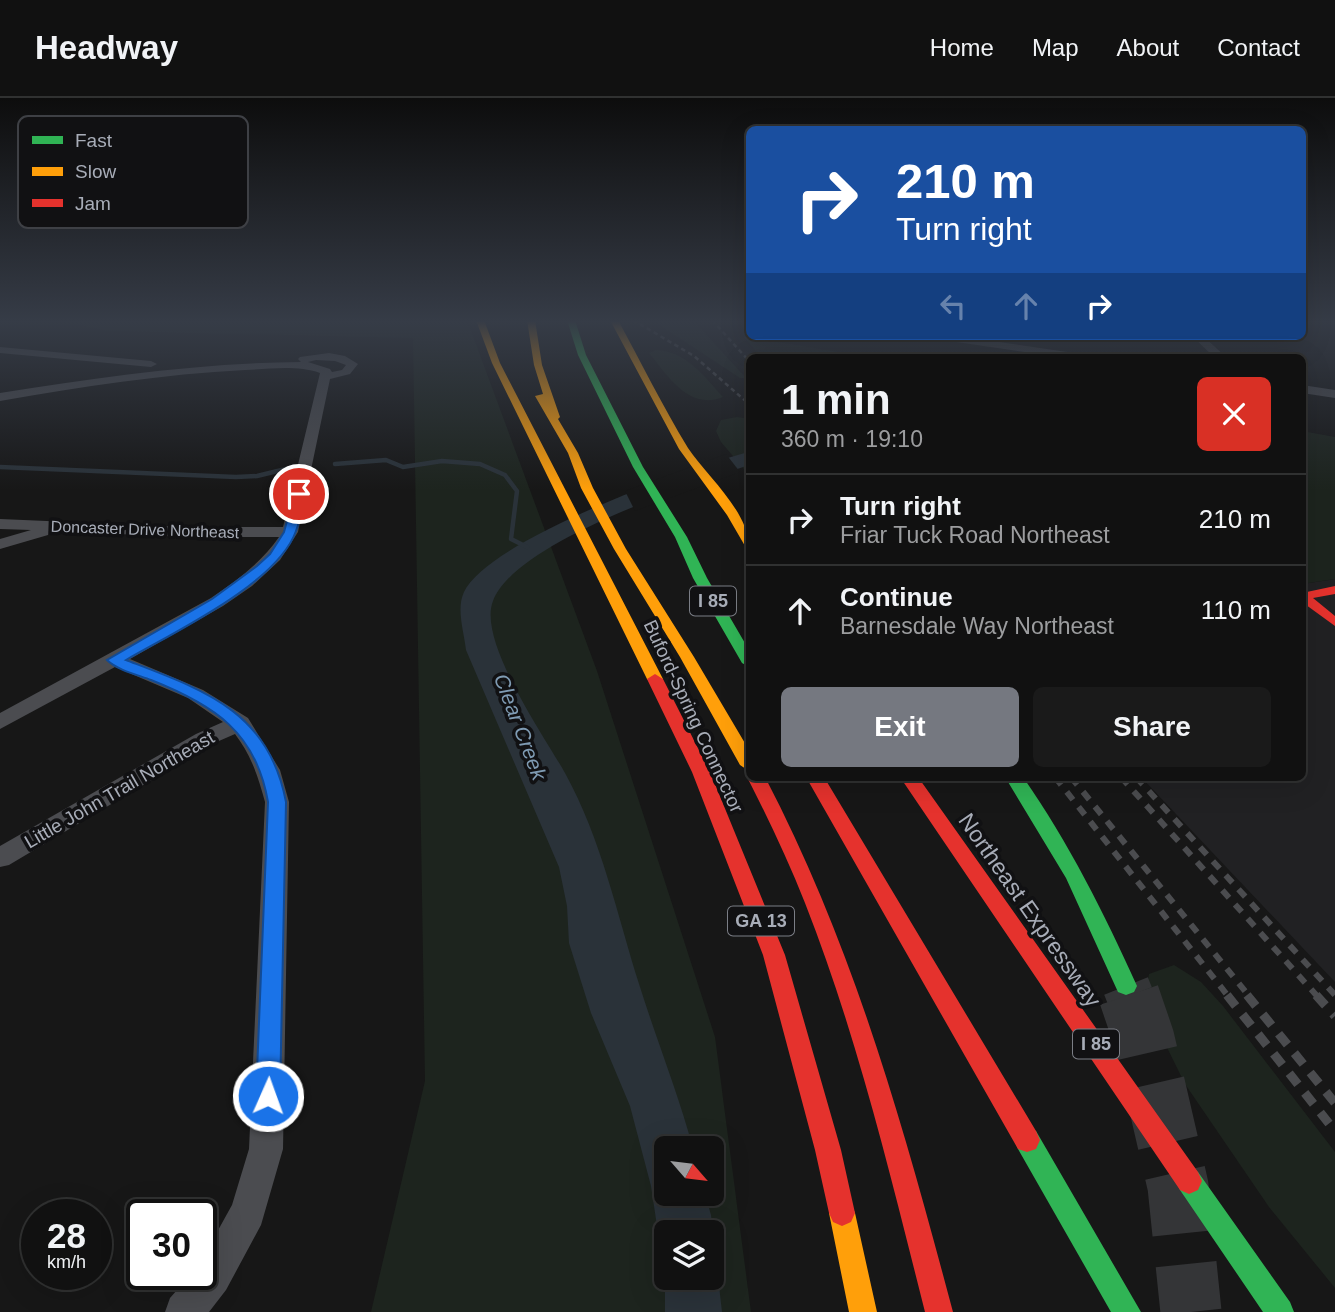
<!DOCTYPE html>
<html lang="en">
<head>
<meta charset="utf-8">
<style>
  :root { --surface:#111; --page:#1a1a1a; --text:#f1f3f6; --muted:#9c9d9f; --line:#303131; --accent:#757880 }
  body { margin:0; font-family:Arial,sans-serif; background:var(--page); color:var(--text); height:100vh; display:flex; flex-direction:column; font-size:26px; white-space:nowrap }
  * { box-sizing:border-box; margin:0 }
  p { font-size:23px; color:var(--muted) }
  .icon { flex:none; width:38px; height:38px; fill:none; stroke:currentColor; stroke-width:2; stroke-linecap:round; stroke-linejoin:round }
  .map { position:relative; flex:1; overflow:hidden }
  .details { position:absolute; left:746px; top:256px; width:560px; height:427px; display:flex; flex-direction:column; background:var(--surface); border-radius:10px; box-shadow:0 7px 28px #0002,0 0 0 2px var(--line) }
  .details>* { flex:none }
  .top-card { position:absolute; left:746px; top:28px; width:560px; height:214px; border-radius:10px; box-shadow:0 7px 28px #0002,0 0 0 2px var(--line); background:#1a4fa0; color:#fff; overflow:hidden }
  .needle { width:46px; rotate:118deg }
  .fabs { position:absolute; left:654px; top:1038px; display:grid; gap:14px }
  .fabs a { display:grid; place-items:center; width:70px; height:70px; border-radius:10px; background:var(--surface); box-shadow:0 7px 28px #0002,0 0 0 2px var(--line); font-size:35px }
  .speed { position:absolute; left:21px; top:1101px; display:flex; gap:14px; font-size:35px; font-weight:700; text-align:center }
  .speed>* { display:grid; place-content:center; width:91px; height:91px; border-radius:50%; background:var(--surface); box-shadow:0 7px 28px #0002,0 0 0 2px var(--line); line-height:1 }
  .speed small { font-size:18px; font-weight:400 }
  .speed .limit { border:4px solid #111; border-radius:10px; background:#fff; color:#111 }
  .pin { position:absolute; display:grid; place-items:center; width:60px; height:60px; color:#fff; margin:-30px; border:4px solid #fff; border-radius:50%; box-shadow:0 2px 7px #0007 }
  .me { position:absolute; width:77px; margin:-38px; rotate:2deg; stroke-linejoin:round; filter:drop-shadow(0 0 5px #0008) }
  .turn { display:flex; align-items:center; gap:24px; height:147px; padding:0 35px; font-size:32px }
  .turn .icon { width:91px; height:91px; stroke-width:2.5 }
  .turn b { display:block; font-size:49px; line-height:60px }
  .lanes { display:flex; align-items:center; height:66px; padding:0 35px; background:#0003; justify-content:center; gap:35px; direction:ltr }
  .lanes .off { opacity:.35 }
  .round { display:grid; place-items:center; flex:none; width:74px; height:74px; border-radius:10px; background:var(--page) }
  .head { display:flex; align-items:center; justify-content:space-between; height:119px; padding:0 35px }
  h1 { font-size:42px; font-weight:600; line-height:52px }
  .action { display:flex; gap:14px; margin-top:auto; padding:14px 35px }
  .action a { flex:1; height:80px; border-radius:10px; background:var(--accent); color:#fff; font-size:28px; font-weight:600; line-height:80px; text-align:center }
  .action a+a { background:var(--page); color:var(--text) }
  ul { padding:0; list-style:none }
  li { display:flex; align-items:center; gap:21px; height:91px; padding:0 35px; border-top:2px solid var(--line) }
  li div { flex:1 }
  li b { display:block; font-size:26px }
  li em { font-style:normal }
  header { display:flex; align-items:center; gap:42px; box-sizing:border-box; height:98px; padding:0 35px; background:var(--surface); border-bottom:2px solid var(--line) }
  header strong { font-size:33px }
  nav { display:flex; gap:38px; margin-inline-start:auto; font-size:24px }
  .map>svg:first-child { display:block }
  .built { fill:#212123 }
  .green { fill:#1d241e; fill-rule:evenodd }
  .water { fill:#2a3239; fill-rule:evenodd }
  .pier { fill:#171717 }
  .lines { fill:none; stroke-linecap:round; stroke-linejoin:round }
  .stream { stroke:#2a3239; stroke-width:4.5 }
  .highway-tunnel-far1 { stroke:#343537; stroke-width:47; stroke-dasharray:47 24; stroke-linecap:butt }
  .highway-tunnel { stroke:#343537; stroke-width:61; stroke-dasharray:61 31; stroke-linecap:butt }
  .street { fill:#4b4c50; fill-rule:evenodd }
  .fast { fill:#30b455; fill-rule:evenodd }
  .slow { fill:#ff9f0a; fill-rule:evenodd }
  .jam { fill:#e5322d; fill-rule:evenodd }
  .rail-far2 { stroke:#4b4c4f; stroke-width:2.5; stroke-dasharray:4.5 3.5; stroke-linecap:butt }
  .rail-far1 { stroke:#4b4c4f; stroke-width:6; stroke-dasharray:10 9; stroke-linecap:butt }
  .rail { stroke:#4b4c4f; stroke-width:9; stroke-dasharray:14 11; stroke-linecap:butt }
  .route { fill:#1a73e8; stroke:#114b97; stroke-width:2 }
  .labels { text-anchor:middle; stroke-width:7; stroke-linejoin:round; paint-order:stroke }
  .far-street-label { font-size:16px; fill:#a8adb8; stroke:#111113 }
  .shield { fill:#111113; stroke:#7b7e86; stroke-width:2 }
  .shield-label { font-size:18px; font-weight:bold; fill:#a8adb8 }
  .street-label { font-size:19px; fill:#a8adb8; stroke:#111113 }
  .water-label { font-size:21px; font-style:italic; fill:#7f9bb3; stroke:#111113 }
  .near-street-label { font-size:23px; fill:#a8adb8; stroke:#111113 }
  .key { fill:#111113; stroke:#3e4045; stroke-width:2 }
  .key-label { font-size:19px; fill:#a8adb8 }
</style>
</head>
<body>
<header>
<strong>Headway</strong>
<nav><a>Home</a><a>Map</a><a>About</a><a>Contact</a></nav>
</header>
<div class="map">
<svg width="1335" height="1214" viewBox="0 0 1335 1214">
  <rect width="100%" height="100%" fill="#171717"/>
  <!-- built -->
  <path class="built" d="M 1335,481 L 1335,884 L 1141,679 L 1302,679 L 1302,486 Z"/>
  <!-- green -->
  <path class="green" d="M 56,222 L 467,222 L 597,573 L 715,939 L 751,1214 L 371,1214 L 425,983 L 413,240 L 108,233 ZM 667,1050 L 712,1050 L 712,1096 L 667,1096 ZM 667,1134 L 712,1134 L 712,1180 L 667,1180 Z
    M 652,222 L 693,222 L 746,280 L 740,280 Z
    M 743,238 L 868,259 L 761,259 Z
    M 656,252 C 686,253 704,278 723,299 C 689,313 667,277 649,255 Z
    M 737,319 L 749,321 L 749,377 L 721,344 L 716,333 L 721,322 Z
    M 1302,333 L 1335,339 L 1335,481 L 1302,486 Z
    M 1174,867 L 1201,884 L 1223,908 L 1335,1054 L 1335,1190 L 1269,1109 L 1185,986 L 1144,903 L 1149,876 Z"/>
  <!-- water -->
  <path class="water" d="M 749,354 L 749,367 C 689,387 515,444 493,503 C 477,543 545,639 565,675 C 602,742 617,817 640,889 C 657,943 678,995 693,1050 L 667,1050 L 667,1096 L 705,1096 L 711,1117 L 722,1214 L 665,1214 L 665,1181 L 651,1088 L 630,1008 L 591,915 L 569,845 L 567,808 L 559,769 L 466,552 C 464,534 456,511 464,494 C 489,441 691,369 749,354 ZM 667,1134 L 712,1134 L 712,1180 L 667,1180 Z"/>
  <!-- pier -->
  <path class="pier" d="M 726,356 L 740,374 L 635,413 L 625,393 Z"/>
  <g class="lines">
    <!-- stream -->
    <path class="stream" d="M 335,366 L 386,362 L 403,369 L 442,363 L 480,366 L 505,377 L 517,393 L 511,441 L 527,449
      M 0,369 L 236,379 L 257,378 L 294,369"/>
    <!-- highway-tunnel-far1 -->
    <path class="highway-tunnel-far1" d="M 1126,888 L 1130,898"/>
    <!-- highway-tunnel -->
    <path class="highway-tunnel" d="M 1129,897 L 1144,941 L 1178,1088 L 1191,1214"/>
    <!-- street -->
    <path class="street" d="M 931,238 L 958,238 L 1081,256 L 1087,259 L 1058,259 L 936,241 Z
      M 1192,238 L 1203,238 L 1226,259 L 1214,259 Z
      M 0,249 L 151,263 L 157,266 L 151,269 L 0,255 Z
      M 329,255 L 345,258 L 358,266 L 350,276 L 330,281 L 298,434 L 280,462 L 252,488 L 223,508 L 130,561 L 203,592 L 248,620 L 280,672 L 289,704 L 283,1051 L 261,1127 L 226,1192 L 209,1214 L 165,1214 L 170,1200 L 191,1176 L 201,1176 L 201,1163 L 232,1107 L 249,1051 L 265,704 C 258,678 251,657 235,636 L 212,646 L 9,767 L 0,769 L 0,748 L 196,636 L 223,624 L 188,600 L 115,569 L 0,631 L 0,615 L 211,500 C 237,482 261,465 279,439 L 187,439 L 49,433 L 48,437 L 0,451 L 0,441 L 31,432 L 0,431 L 0,421 L 187,429 L 283,429 L 320,275 C 297,267 270,271 245,272 C 163,276 81,289 0,303 L 0,295 C 100,279 200,265 301,264 L 298,261 L 300,259 ZM 316,262 L 335,263 L 346,267 L 342,272 L 332,274 L 330,271 L 308,264 Z
      M 1302,287 L 1335,292 L 1335,300 L 1302,295 Z"/>
    <!-- fast -->
    <path class="fast" d="M 567,222 L 575,222 L 586,257 L 643,369 L 687,439 L 707,480 L 749,552 L 749,569 L 742,565 L 693,480 L 675,439 L 633,369 L 578,257 Z
      M 1005,679 L 1023,679 C 1069,745 1104,815 1137,888 L 1134,894 L 1126,897 L 1118,894 L 1066,780 Z
      M 1027,1030 L 1036,1033 L 1141,1214 L 1111,1214 L 1018,1051 L 1014,1042 L 1018,1033 Z
      M 1189,1070 L 1198,1074 L 1290,1204 L 1294,1214 L 1263,1214 L 1180,1092 L 1176,1083 L 1180,1074 Z"/>
    <!-- slow -->
    <path class="slow" d="M 476,222 L 484,222 L 500,265 L 663,581 L 660,584 L 650,584 L 647,581 L 492,265 Z
      M 527,222 L 535,222 L 542,267 L 560,319 L 558,321 L 578,355 L 593,390 L 626,451 L 694,559 L 749,652 L 749,673 L 740,667 L 680,559 L 614,451 L 581,390 L 568,355 L 535,298 L 543,296 L 534,267 Z
      M 610,222 L 618,222 C 641,264 663,309 688,350 C 707,378 749,414 749,449 L 745,448 L 727,417 L 679,351 Z
      M 842,1102 L 851,1106 L 855,1115 L 877,1214 L 849,1214 L 829,1115 L 833,1106 Z"/>
    <!-- jam -->
    <path class="jam" d="M 1335,488 L 1335,496 L 1313,500 L 1335,518 L 1335,528 L 1302,504 L 1302,495 Z
      M 655,576 L 663,581 L 710,674 L 785,857 L 841,1052 L 855,1115 L 851,1124 L 842,1128 L 833,1124 L 829,1115 L 815,1052 L 763,857 L 692,674 L 647,581 Z
      M 749,676 L 749,679 L 765,679 C 855,852 903,1027 953,1214 L 925,1214 C 890,1076 857,937 805,805 C 788,762 768,720 747,679 Z
      M 806,679 L 824,679 L 1036,1033 L 1040,1042 L 1036,1051 L 1027,1054 L 1018,1051 Z
      M 900,679 L 918,679 L 1198,1074 L 1202,1083 L 1198,1092 L 1189,1096 L 1180,1092 Z"/>
    <!-- rail-far2 -->
    <path class="rail-far2" d="M 633,222 L 694,258 L 749,306
      M 712,222 L 749,263"/>
    <!-- rail-far1 -->
    <path class="rail-far1" d="M 1055,679 L 1228,898
      M 1071,679 L 1249,898
      M 1121,679 L 1317,898
      M 1136,679 L 1335,897"/>
    <!-- rail -->
    <path class="rail" d="M 1227,897 L 1335,1033
      M 1247,897 L 1335,1005
      M 1316,897 L 1335,918"/>
  </g>
  <!-- sky -->
  <linearGradient id="sky" x2="0" y2="1"><stop stop-color="#0d0d0d"/><stop offset="0.57" stop-color="#363c47"/><stop offset="1" stop-color="#363c47" stop-opacity="0"/></linearGradient>
  <rect width="1335" height="392" fill="url(#sky)"/>
  <!-- route -->
  <path class="route" d="M 295,393 L 305,396 C 302,408 301,421 296,433 C 277,486 174,534 126,562 C 204,592 269,613 286,704 L 280,998 L 276,1005 L 268,1009 L 259,1005 L 256,998 L 268,704 C 256,634 214,607 151,582 C 138,577 117,572 107,562 L 212,501 L 257,468 L 270,456 L 284,434 Z"/>
  <g class="labels">
    <!-- far-street labels -->
    <g class="far-street-label">
      <text transform="translate(145 431) rotate(2)" y="6">Doncaster Drive Northeast</text>
    </g>
    <!-- shield labels -->
    <g class="shield">
      <rect x="690" y="488.5" width="46" height="29" rx="5"/>
      <rect x="728" y="808.5" width="66" height="29" rx="5"/>
      <rect x="1073" y="931.5" width="46" height="29" rx="5"/>
    </g>
    <g class="shield-label">
      <text x="713" y="509">I 85</text>
      <text x="761" y="829">GA 13</text>
      <text x="1096" y="952">I 85</text>
    </g>
    <!-- street labels -->
    <g class="street-label">
      <text transform="translate(694 618) rotate(65)" y="7">Buford-Spring Connector</text>
      <text transform="translate(119 691) rotate(-30)" y="7">Little John Trail Northeast</text>
    </g>
    <!-- water labels -->
    <g class="water-label">
      <text transform="translate(520 629) rotate(69)" y="7">Clear Creek</text>
    </g>
    <!-- near-street labels -->
    <g class="near-street-label">
      <text transform="translate(1030 812) rotate(55)" y="8">Northeast Expressway</text>
    </g>
  </g>
  <!-- legend -->
  <rect x="18" y="18" width="230" height="112" rx="10" class="key"/>
  <rect x="32" y="38" width="31" height="8" fill="#30b455"/>
  <rect x="32" y="69" width="31" height="9" fill="#ff9f0a"/>
  <rect x="32" y="101" width="31" height="8" fill="#e5322d"/>
  <g class="key-label">
    <text x="75" y="49">Fast</text>
    <text x="75" y="80">Slow</text>
    <text x="75" y="112">Jam</text>
  </g>
</svg>
<div class="fabs">
<a><svg class="needle" viewBox="-14 -14 28 28"><path d="M0-13l5 13h-10z" fill="#e53935"/><path d="M0 13l5-13h-10z" fill="#9c9d9f"/></svg></a>
<a><svg class="icon" aria-label="layers" viewBox="0 0 24 24"><path d="M12 4l9 5-9 5-9-5zM3 14l9 5 9-5"/></svg></a>
</div>
<div class="speed"><div>28<small>km/h</small></div><div class="limit">30</div></div>
<div class="pin" style="left:299px;top:396px;background:#d93025"><svg class="icon" aria-label="arrive" viewBox="0 0 24 24"><path d="M6 21V4h12l-3 4 3 4H6"/></svg></div>
<svg class="me" style="left:268px;top:998px" viewBox="-20 -20 40 40"><circle r="17" fill="#1a73e8" stroke="#fff" stroke-width="3"/><path d="M0-11L8 9 0 5-8 9z" fill="#fff"/></svg>
<div class="top-card">
<div class="turn"><svg class="icon" aria-label="right" viewBox="0 0 24 24"><path d="M7 20v-9h11M14 6l5 5-5 5"/></svg><div><b>210 m</b>Turn right</div></div>
<div class="lanes"><svg class="icon off" aria-label="left" viewBox="0 0 24 24"><path d="M17 20v-9H6M10 6l-5 5 5 5"/></svg><svg class="icon off" aria-label="ahead" viewBox="0 0 24 24"><path d="M12 20V5M6 11l6-6 6 6"/></svg><svg class="icon" aria-label="right" viewBox="0 0 24 24"><path d="M7 20v-9h11M14 6l5 5-5 5"/></svg></div>
</div>
<section class="details">
<div class="head"><div><h1>1 min</h1><p>360 m · 19:10</p></div><a class="round" style="background:#d93025;color:#fff"><svg class="icon" aria-label="close" viewBox="0 0 24 24"><path d="M6 6l12 12M18 6L6 18"/></svg></a></div>
<ul>
<li><svg class="icon" aria-label="right" viewBox="0 0 24 24"><path d="M7 20v-9h11M14 6l5 5-5 5"/></svg><div><b>Turn right</b><p>Friar Tuck Road Northeast</p></div><em>210 m</em></li>
<li><svg class="icon" aria-label="ahead" viewBox="0 0 24 24"><path d="M12 20V5M6 11l6-6 6 6"/></svg><div><b>Continue</b><p>Barnesdale Way Northeast</p></div><em>110 m</em></li>
</ul>
<div class="action"><a>Exit</a><a>Share</a></div>
</section>
</div>
</body>
</html>
